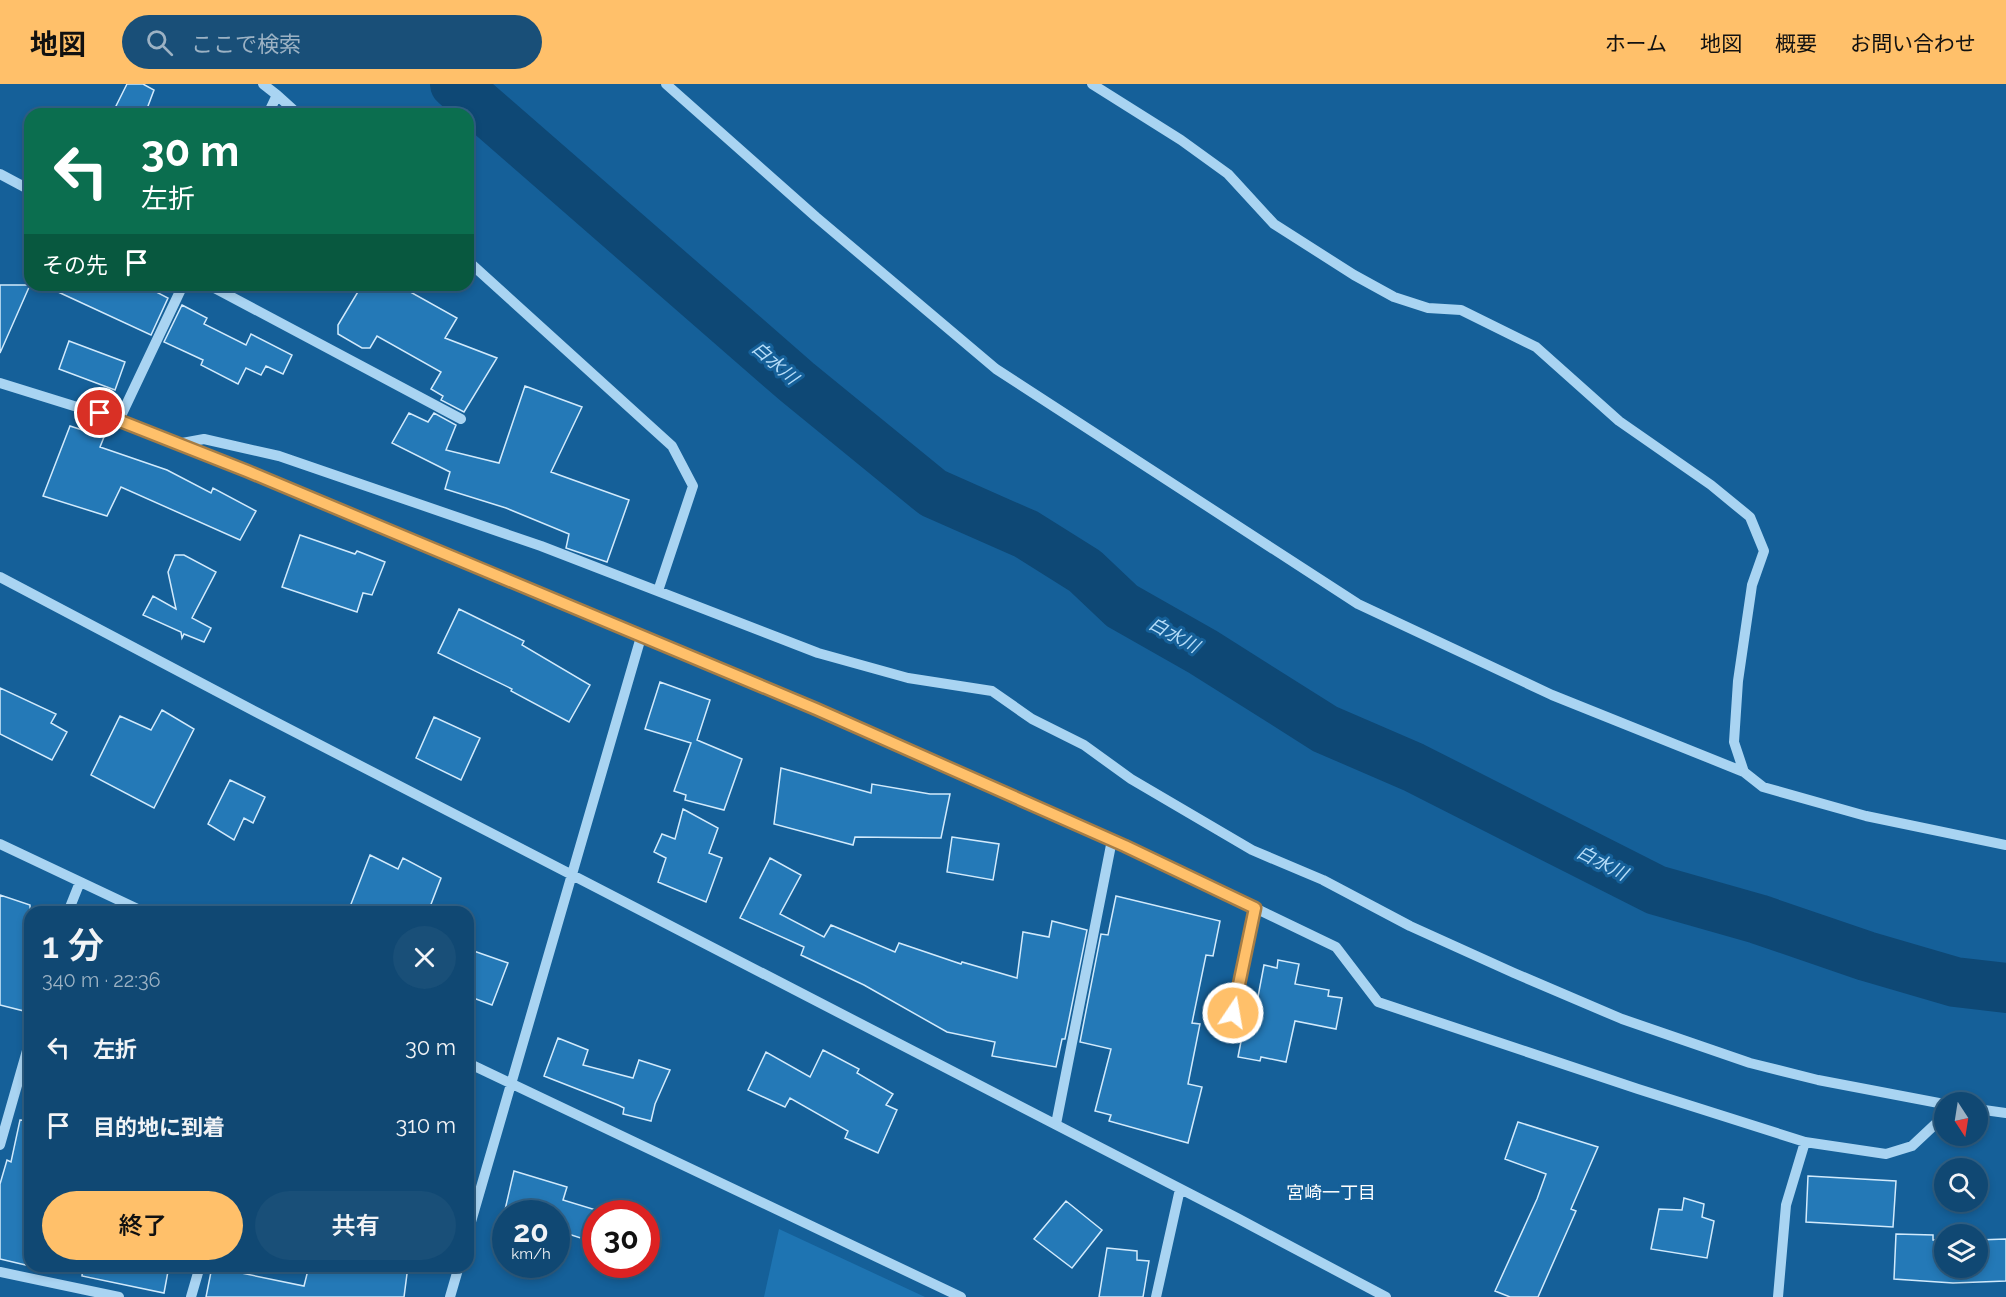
<!DOCTYPE html>
<html lang="ja">
<head>
<meta charset="utf-8">
<style>
  :root { --surface:#104873; --page:#194f78; --text:#f1f3f6; --muted:#9cb2c4; --line:#306085; --accent:#ffc06a }
  body { margin:0; font-family:Raleway,"Noto Sans JP",sans-serif; background:var(--page); color:var(--text); height:100vh; display:flex; flex-direction:column; font-size:22px; white-space:nowrap }
  * { box-sizing:border-box; margin:0 }
  p { font-size:20px; color:var(--muted) }
  .icon { flex:none; width:33px; height:33px; fill:none; stroke:currentColor; stroke-width:2; stroke-linecap:round; stroke-linejoin:round }
  .map { position:relative; flex:1; overflow:hidden }
  .panel { position:absolute; left:24px; top:822px; width:450px; height:366px; display:flex; flex-direction:column; background:var(--surface); border-radius:18px; box-shadow:0 3px 9px #0003,0 0 0 2px var(--line) }
  .panel>* { flex:none }
  .top-card { position:absolute; left:24px; top:24px; width:450px; height:183px; border-radius:18px; box-shadow:0 3px 9px #0003,0 0 0 2px var(--line); background:#0b6e4f; color:#fff; overflow:hidden }
  .needle { width:39px; rotate:168deg }
  .tools { position:absolute; left:1934px; top:1008px; display:grid; gap:12px }
  .tools a { display:grid; place-items:center; width:54px; height:54px; border-radius:50%; background:var(--surface); box-shadow:0 3px 9px #0003,0 0 0 2px var(--line); font-size:30px }
  .speed { position:absolute; left:492px; top:1116px; display:flex; gap:12px; font-size:30px; font-weight:700; text-align:center }
  .speed>* { display:grid; place-content:center; width:78px; height:78px; border-radius:50%; background:var(--surface); box-shadow:0 3px 9px #0003,0 0 0 2px var(--line); line-height:1 }
  .speed small { font-size:15px; font-weight:400 }
  .speed .limit { border:9px solid #d22; background:#fff; color:#111 }
  .pin { position:absolute; display:grid; place-items:center; width:51px; height:51px; color:#fff; margin:-26px; border:3px solid #fff; border-radius:50%; box-shadow:0 2px 6px #0007 }
  .me { position:absolute; width:66px; margin:-33px; rotate:12deg; stroke-linejoin:round; filter:drop-shadow(0 0 4px #0008) }
  .turn { display:flex; align-items:center; gap:21px; height:126px; padding:0 18px; font-size:27px }
  .turn .icon { width:78px; height:78px; stroke-width:2.5 }
  .turn b { display:block; font-size:42px; line-height:51px }
  .then { display:flex; align-items:center; height:57px; padding:0 18px; background:#0003; gap:12px; font-size:22px }
  .round { display:grid; place-items:center; flex:none; width:63px; height:63px; border-radius:32px; background:var(--page) }
  .headline { display:flex; align-items:center; justify-content:space-between; height:102px; padding:0 18px }
  h1 { font-size:36px; font-weight:600; line-height:45px }
  .cta { display:flex; gap:12px; margin-top:auto; padding:12px 18px }
  .cta a { flex:1; height:69px; border-radius:36px; background:var(--accent); color:#111; font-size:24px; font-weight:600; line-height:69px; text-align:center }
  .cta a+a { background:var(--page); color:var(--text) }
  ul { padding:0; list-style:none }
  li { display:flex; align-items:center; gap:18px; height:78px; padding:0 18px }
  li div { flex:1 }
  li b { display:block; font-size:22px }
  li em { font-style:normal }
  header { display:flex; align-items:center; gap:36px; box-sizing:border-box; height:84px; padding:0 30px; background:var(--accent); color:#111 }
  header strong { font-size:28px }
  nav { display:flex; gap:33px; margin-inline-start:auto; font-size:21px }
  .search { width:420px; height:54px; background:var(--page); display:flex; align-items:center; gap:15px; box-sizing:border-box; padding:0 21px; border-radius:33px; color:var(--muted); font-size:22px }
  .map>svg:first-child { display:block }
  .green { fill:#1e74b2 }
  .lines { fill:none; stroke-linecap:round; stroke-linejoin:round }
  .river { stroke:#0e4875; stroke-width:50 }
  .building { fill:#2479b7; stroke:#d1eafc; stroke-width:1.5 }
  .minor { stroke:#a9d4f2; stroke-width:10 }
  .route-casing { stroke:#a67d45; stroke-width:15 }
  .route { stroke:#ffc06a; stroke-width:10 }
  .labels { text-anchor:middle; stroke-width:6; stroke-linejoin:round; paint-order:stroke }
  .water-label { font-size:18px; font-style:italic; fill:#b5ddf9; stroke:#156099 }
  .neighbourhood-label { font-size:18px; fill:#fff; stroke:#156099 }
</style>
</head>
<body>
<header>
<strong>地図</strong>
<div class="search"><svg class="icon" aria-label="search" viewBox="0 0 24 24"><circle cx="10" cy="10" r="6"/><path d="M15 15l6 6"/></svg>ここで検索</div>
<nav><a>ホーム</a><a>地図</a><a>概要</a><a>お問い合わせ</a></nav>
</header>
<div class="map">
<svg width="2006" height="1213" viewBox="0 0 2006 1213">
  <rect width="100%" height="100%" fill="#156099"/>
  <!-- green -->
  <path class="green" d="M 779,1145 L 925,1213 L 764,1213 Z"/>
  <g class="lines">
    <!-- river -->
    <path class="river" d="M 455,0 L 797,298 L 933,409 L 1026,450 L 1085,487 L 1122,522 L 1203,568 L 1325,645 L 1413,683 L 1656,806 L 1758,835 L 1866,872 L 1955,898 L 2006,904"/>
  </g>
  <!-- building -->
  <path class="building" d="M 127,0 L 143,0 L 154,6 L 145,30 L 112,30 Z
    M 0,201 L 30,201 L 0,269 Z
    M 43,201 L 143,201 L 168,214 L 151,251 Z
    M 362,201 L 398,201 L 457,234 L 445,254 L 497,274 L 464,328 L 441,316 L 443,312 L 431,305 L 441,288 L 377,252 L 370,264 L 362,264 L 338,250 L 338,241 Z
    M 182,221 L 207,234 L 204,240 L 246,261 L 251,250 L 292,271 L 283,290 L 266,282 L 261,291 L 246,284 L 238,300 L 201,281 L 203,276 L 164,258 Z
    M 69,257 L 125,278 L 115,306 L 59,285 Z
    M 525,302 L 582,323 L 551,388 L 629,416 L 607,478 L 566,464 L 569,450 L 506,424 L 445,405 L 450,388 L 392,359 L 409,329 L 428,338 L 434,329 L 456,341 L 446,366 L 499,379 Z
    M 70,342 L 104,353 L 100,363 L 167,386 L 211,409 L 213,404 L 256,427 L 240,456 L 121,403 L 107,432 L 43,412 Z
    M 300,451 L 355,470 L 357,467 L 385,478 L 372,511 L 363,509 L 357,528 L 282,503 Z
    M 175,471 L 184,471 L 216,488 L 192,534 L 211,544 L 204,558 L 184,550 L 182,554 L 181,548 L 143,531 L 153,512 L 176,525 L 168,488 Z
    M 459,525 L 524,557 L 522,561 L 590,601 L 569,638 L 511,607 L 512,605 L 438,569 Z
    M 660,598 L 710,616 L 697,656 L 742,675 L 724,726 L 685,716 L 686,711 L 674,707 L 691,659 L 645,645 Z
    M 0,604 L 56,630 L 51,639 L 67,648 L 52,676 L 0,650 Z
    M 162,626 L 194,645 L 154,724 L 91,691 L 120,632 L 151,646 Z
    M 434,633 L 480,654 L 461,696 L 416,674 Z
    M 781,684 L 871,709 L 872,700 L 930,710 L 950,710 L 941,754 L 855,753 L 853,761 L 774,740 Z
    M 230,696 L 265,713 L 253,739 L 244,734 L 234,756 L 208,740 Z
    M 683,725 L 718,744 L 709,769 L 722,774 L 706,818 L 658,798 L 666,774 L 654,768 L 662,750 L 675,755 Z
    M 952,753 L 999,760 L 993,796 L 947,788 Z
    M 370,771 L 398,785 L 403,774 L 441,794 L 428,828 L 371,828 L 351,820 Z
    M 770,774 L 801,791 L 780,830 L 824,853 L 831,841 L 895,868 L 899,859 L 961,880 L 962,878 L 1017,894 L 1023,848 L 1049,853 L 1052,837 L 1087,846 L 1065,955 L 1062,955 L 1056,983 L 992,972 L 995,958 L 947,948 L 864,901 L 801,871 L 804,863 L 740,834 Z
    M 0,811 L 30,821 L 30,901 L 24,927 L 0,921 Z
    M 1116,812 L 1220,837 L 1213,872 L 1206,871 L 1192,939 L 1200,940 L 1188,1000 L 1202,1003 L 1188,1059 L 1109,1037 L 1111,1031 L 1095,1027 L 1111,965 L 1080,958 L 1101,850 L 1108,851 Z
    M 468,865 L 508,879 L 492,921 L 468,912 Z
    M 1278,876 L 1299,880 L 1295,900 L 1329,906 L 1328,912 L 1342,914 L 1336,945 L 1295,937 L 1286,978 L 1261,973 L 1260,977 L 1238,973 L 1243,947 L 1248,948 L 1252,933 L 1254,934 L 1264,881 L 1277,884 Z
    M 558,954 L 588,966 L 583,981 L 633,994 L 639,976 L 670,986 L 655,1020 L 651,1037 L 623,1030 L 624,1024 L 618,1021 L 544,992 Z
    M 823,966 L 859,985 L 857,989 L 893,1010 L 886,1021 L 897,1026 L 878,1069 L 845,1054 L 848,1047 L 790,1014 L 785,1023 L 748,1006 L 766,968 L 810,993 Z
    M 20,1036 L 30,1037 L 30,1182 L 0,1175 L 0,1100 L 7,1076 L 11,1078 Z
    M 1518,1038 L 1598,1063 L 1571,1125 L 1576,1127 L 1538,1213 L 1510,1213 L 1495,1207 L 1537,1115 L 1546,1090 L 1505,1075 Z
    M 514,1087 L 567,1103 L 563,1116 L 596,1126 L 596,1159 L 556,1146 L 556,1130 L 504,1130 Z
    M 1808,1092 L 1896,1097 L 1893,1143 L 1806,1138 Z
    M 1684,1114 L 1704,1120 L 1702,1133 L 1714,1137 L 1707,1174 L 1651,1165 L 1659,1125 L 1682,1126 Z
    M 1066,1117 L 1102,1146 L 1072,1184 L 1034,1155 Z
    M 1896,1150 L 1933,1151 L 1933,1156 L 1944,1156 L 1944,1184 L 1977,1184 L 1977,1156 L 2006,1155 L 2006,1197 L 1953,1199 L 1894,1195 Z
    M 1107,1164 L 1137,1167 L 1137,1176 L 1149,1177 L 1143,1213 L 1099,1213 Z
    M 83,1182 L 169,1182 L 164,1209 L 82,1192 Z
    M 309,1182 L 408,1182 L 404,1213 L 206,1213 L 212,1183 L 304,1202 Z"/>
  <g class="lines">
    <!-- minor -->
    <path class="minor" d="M 263,0 L 277,11
      M 666,0 L 816,133 L 996,285 L 1358,520 L 1552,611 L 1744,688
      M 1092,0 L 1181,56 L 1228,90 L 1274,140 L 1354,191 L 1394,213 L 1428,224 L 1461,226 L 1536,263 L 1619,337 L 1711,401 L 1750,433 L 1764,467 L 1752,501 L 1738,597 L 1734,658 L 1744,688 L 1763,703 L 1866,732 L 2006,761
      M 268,30 L 277,11 L 298,30
      M 0,90 L 30,106
      M 468,177 L 672,362 L 693,402 L 658,507
      M 209,201 L 461,335
      M 0,299 L 119,336 L 247,387 L 641,553 L 468,1148
      M 119,336 L 183,201
      M 177,360 L 204,355 L 279,372 L 541,462 L 818,569 L 908,594 L 992,607 L 1032,635 L 1084,661 L 1131,695 L 1252,766 L 1323,796 L 1410,842 L 1514,889 L 1622,935 L 1750,979 L 1818,996 L 1944,1020
      M 0,493 L 258,629 L 1237,1134 L 1386,1213
      M 641,553 C 848,638 1053,727 1255,824 L 1233,929
      M 0,760 L 144,828
      M 1255,824 L 1336,863 L 1378,918 L 1638,1005 L 1805,1058 L 1886,1070 L 1912,1062 L 1944,1032
      M 68,828 L 80,798
      M 468,979 L 961,1213
      M 1977,1025 L 2006,1029
      M 1056,1040 L 1112,756
      M 0,1061 L 30,956
      M 0,1188 L 119,1213
      M 191,1213 L 200,1182
      M 450,1213 L 459,1182
      M 1156,1213 L 1180,1105
      M 1778,1213 L 1786,1121 L 1805,1058"/>
  </g>
  <g class="lines">
    <defs>
      <path id="route" d="M 100,329 L 247,387 L 816,625 L 1125,762 L 1255,824 L 1233,929"/>
    </defs>
    <!-- route casing -->
    <use href="#route" class="route-casing"/>
    <!-- route -->
    <use href="#route" class="route"/>
  </g>
  <g class="labels">
    <!-- water labels -->
    <g class="water-label">
      <text transform="translate(775 279) rotate(41)" y="6">白水川</text>
      <text transform="translate(1174 551) rotate(29)" y="6">白水川</text>
      <text transform="translate(1602 779) rotate(27)" y="6">白水川</text>
    </g>
    <!-- neighbourhood labels -->
    <g class="neighbourhood-label">
      <text x="1331" y="1115">宮崎一丁目</text>
    </g>
  </g>
</svg>
<div class="tools">
<a><svg class="needle" viewBox="-14 -14 28 28"><path d="M0-13l5 13h-10z" fill="#e53935"/><path d="M0 13l5-13h-10z" fill="#9cb2c4"/></svg></a>
<a><svg class="icon" aria-label="search" viewBox="0 0 24 24"><circle cx="10" cy="10" r="6"/><path d="M15 15l6 6"/></svg></a>
<a><svg class="icon" aria-label="layers" viewBox="0 0 24 24"><path d="M12 4l9 5-9 5-9-5zM3 14l9 5 9-5"/></svg></a>
</div>
<div class="speed"><div>20<small>km/h</small></div><div class="limit">30</div></div>
<div class="pin" style="left:100px;top:329px;background:#d93025"><svg class="icon" aria-label="arrive" viewBox="0 0 24 24"><path d="M6 21V4h12l-3 4 3 4H6"/></svg></div>
<svg class="me" style="left:1233px;top:929px" viewBox="-20 -20 40 40"><circle r="17" fill="#ffc06a" stroke="#fff" stroke-width="3"/><path d="M0-11L8 9 0 5-8 9z" fill="#fff"/></svg>
<div class="top-card">
<div class="turn"><svg class="icon" aria-label="left" viewBox="0 0 24 24"><path d="M17 20v-9H6M10 6l-5 5 5 5"/></svg><div><b>30 m</b>左折</div></div>
<div class="then">その先<svg class="icon" aria-label="arrive" viewBox="0 0 24 24"><path d="M6 21V4h12l-3 4 3 4H6"/></svg></div>
</div>
<section class="panel">
<div class="headline"><div><h1>1 分</h1><p>340 m · 22:36</p></div><a class="round"><svg class="icon" aria-label="close" viewBox="0 0 24 24"><path d="M6 6l12 12M18 6L6 18"/></svg></a></div>
<ul>
<li><svg class="icon" aria-label="left" viewBox="0 0 24 24"><path d="M17 20v-9H6M10 6l-5 5 5 5"/></svg><div><b>左折</b></div><em>30 m</em></li>
<li><svg class="icon" aria-label="arrive" viewBox="0 0 24 24"><path d="M6 21V4h12l-3 4 3 4H6"/></svg><div><b>目的地に到着</b></div><em>310 m</em></li>
</ul>
<div class="cta"><a>終了</a><a>共有</a></div>
</section>
</div>
</body>
</html>
